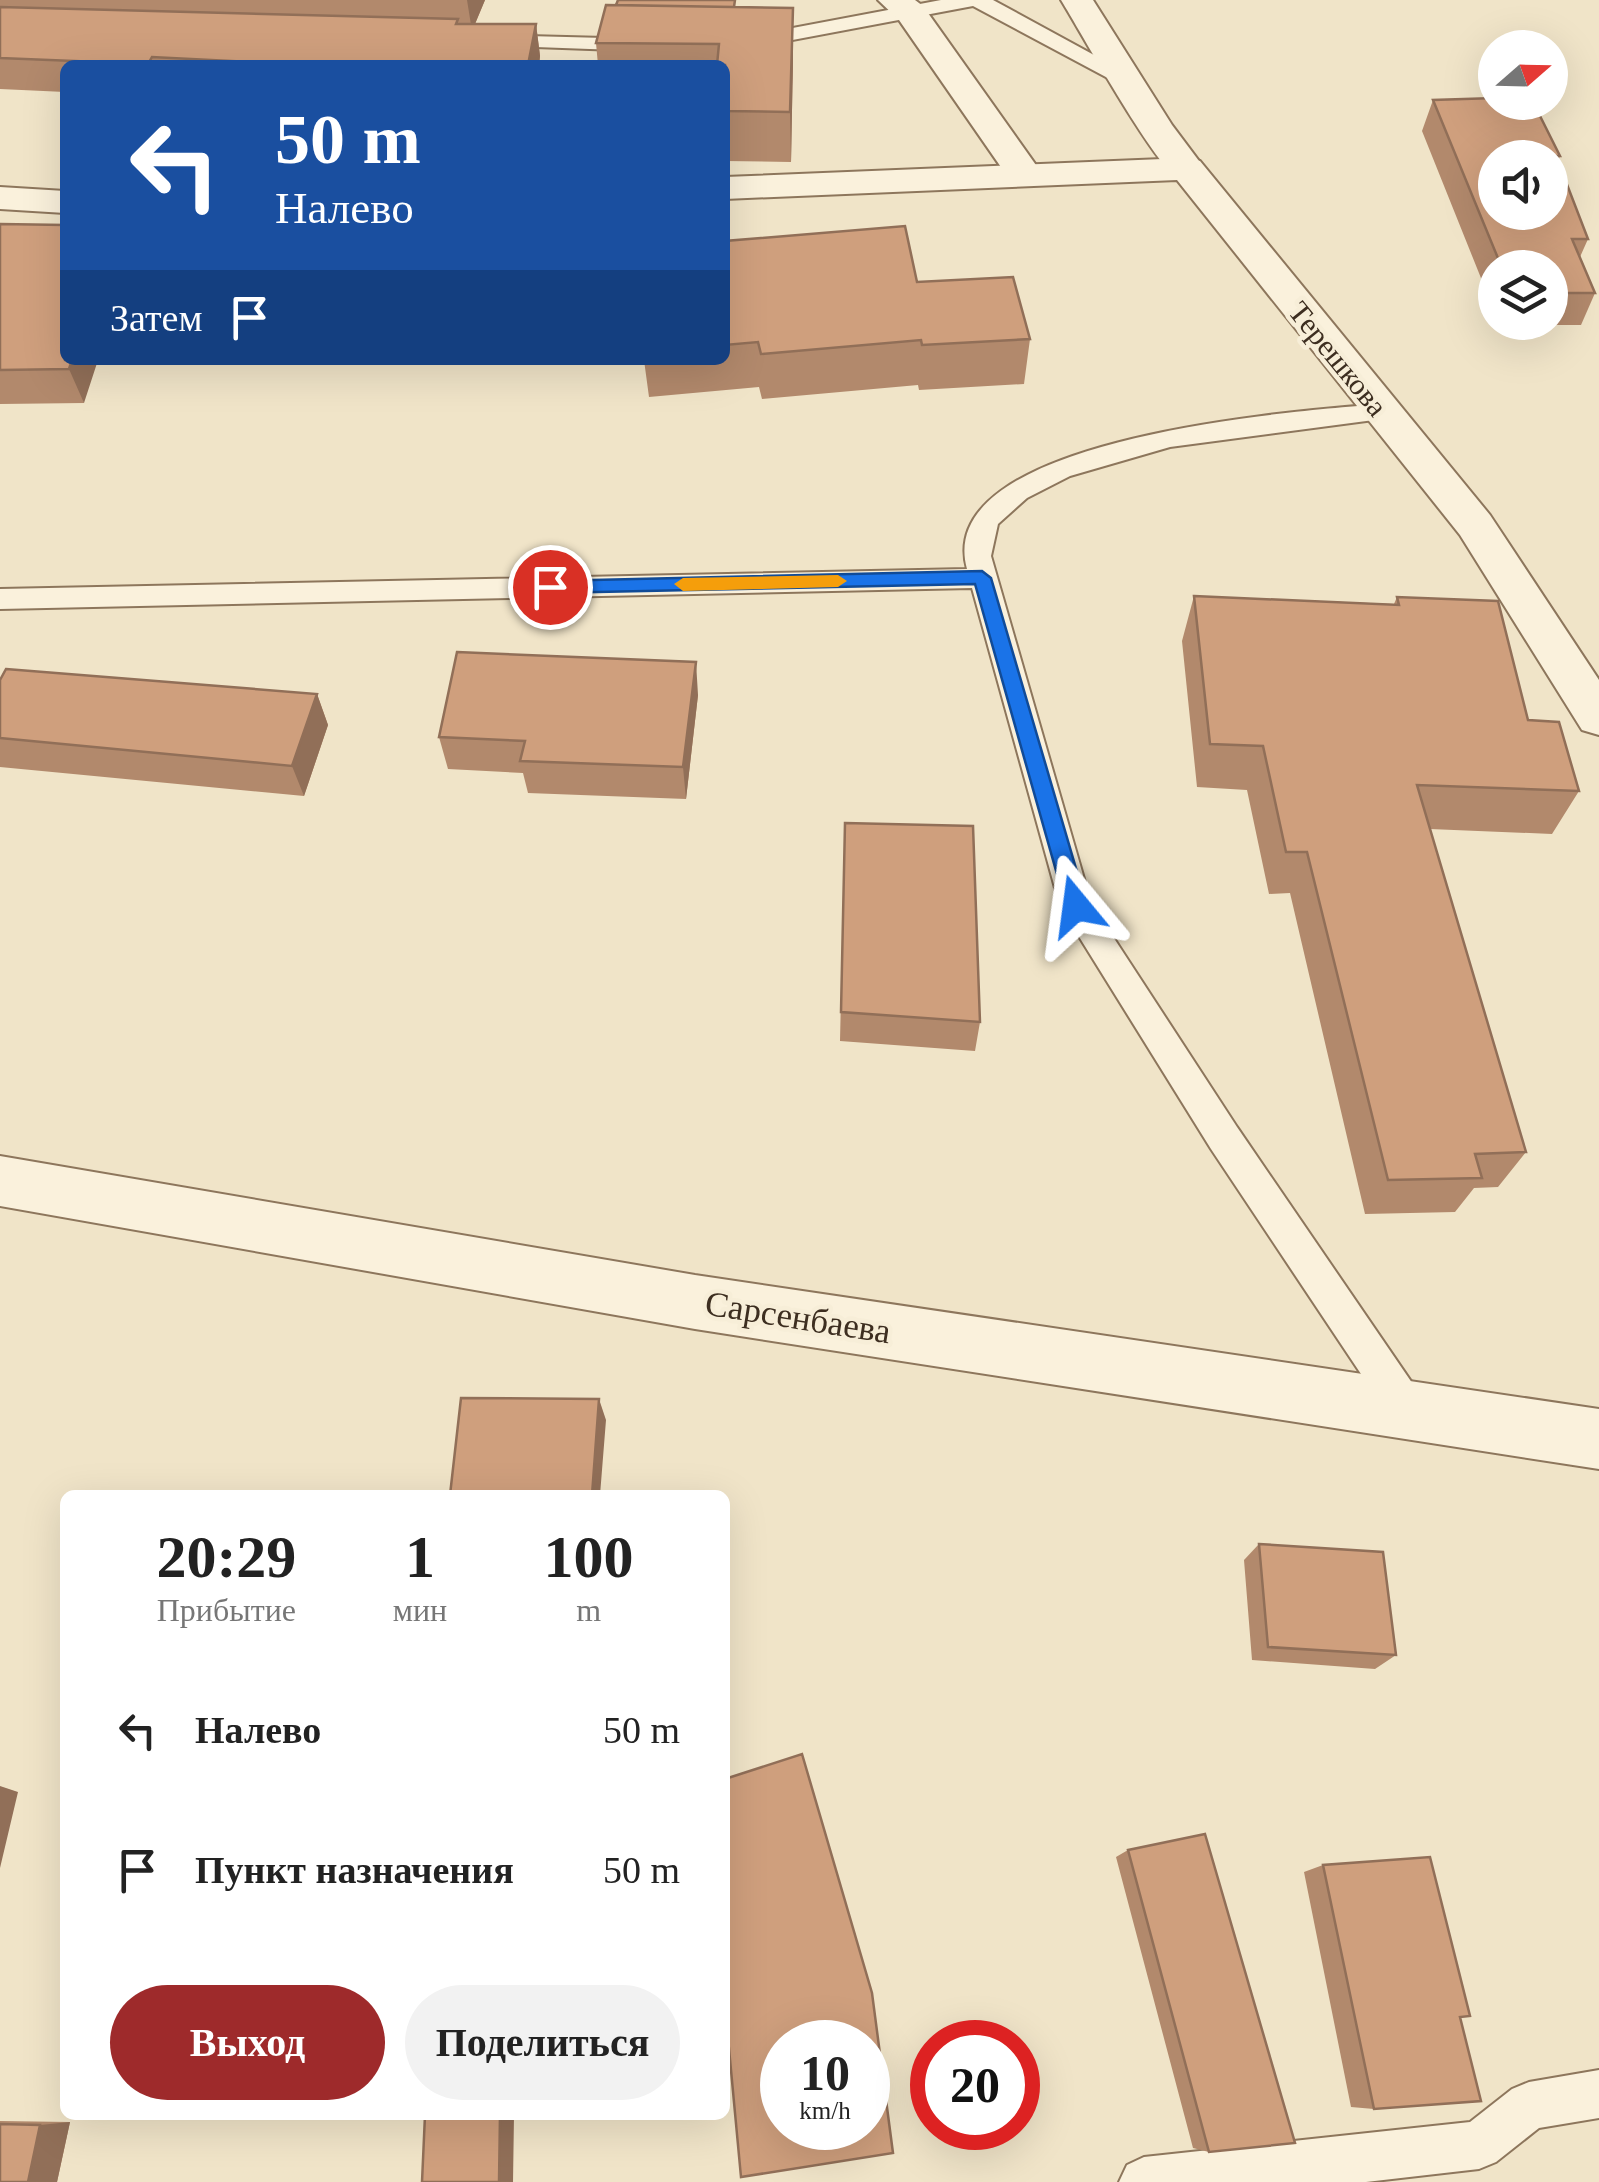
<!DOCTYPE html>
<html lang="ru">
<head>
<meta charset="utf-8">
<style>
  :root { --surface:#fff; --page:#f2f2f2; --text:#222; --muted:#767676; --accent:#9e2a2b }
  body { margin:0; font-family:"Times New Roman",serif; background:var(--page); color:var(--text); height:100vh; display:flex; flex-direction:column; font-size:38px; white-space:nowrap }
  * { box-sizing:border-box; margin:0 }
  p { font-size:32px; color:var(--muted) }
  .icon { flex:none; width:55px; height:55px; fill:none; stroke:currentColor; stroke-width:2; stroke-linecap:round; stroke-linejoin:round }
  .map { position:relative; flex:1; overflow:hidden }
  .details { position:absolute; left:60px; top:1490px; width:670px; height:630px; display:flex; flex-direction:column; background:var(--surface); border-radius:15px; box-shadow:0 10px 40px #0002 }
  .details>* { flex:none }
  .banner { position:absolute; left:60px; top:60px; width:670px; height:305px; border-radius:15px; box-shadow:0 10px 40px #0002; background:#1a4fa0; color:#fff; overflow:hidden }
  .needle { width:65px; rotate:70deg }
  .tools { position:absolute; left:1478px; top:30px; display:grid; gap:20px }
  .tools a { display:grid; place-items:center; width:90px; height:90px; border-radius:50%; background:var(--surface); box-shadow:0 10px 40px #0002; font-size:50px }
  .speed { position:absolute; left:760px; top:2020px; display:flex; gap:20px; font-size:50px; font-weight:700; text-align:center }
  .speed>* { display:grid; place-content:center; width:130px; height:130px; border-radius:50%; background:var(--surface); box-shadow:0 10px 40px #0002; line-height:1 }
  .speed small { font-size:25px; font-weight:400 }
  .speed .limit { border:15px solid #d22; background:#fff; color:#111 }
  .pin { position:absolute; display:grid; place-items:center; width:85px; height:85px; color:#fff; margin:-42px; border:5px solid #fff; border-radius:50%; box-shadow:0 2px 10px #0007 }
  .me { position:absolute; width:110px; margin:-55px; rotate:344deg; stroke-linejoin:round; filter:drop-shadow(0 0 8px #0008) }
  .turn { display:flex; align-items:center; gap:35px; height:210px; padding:0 50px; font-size:45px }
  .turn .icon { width:130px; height:130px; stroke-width:2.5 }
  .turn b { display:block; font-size:70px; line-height:85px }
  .then { display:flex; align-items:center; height:95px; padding:0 50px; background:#0003; gap:20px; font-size:38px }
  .eta { display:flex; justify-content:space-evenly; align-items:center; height:170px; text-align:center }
  .eta b { font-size:60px; font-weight:600; line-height:70px }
  .cta { display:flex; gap:20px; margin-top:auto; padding:20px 50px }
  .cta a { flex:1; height:115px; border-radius:60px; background:var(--accent); color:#fff; font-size:40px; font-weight:600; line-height:115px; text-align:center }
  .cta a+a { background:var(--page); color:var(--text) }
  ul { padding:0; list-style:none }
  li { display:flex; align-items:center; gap:30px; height:140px; padding:0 50px }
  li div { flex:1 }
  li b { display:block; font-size:38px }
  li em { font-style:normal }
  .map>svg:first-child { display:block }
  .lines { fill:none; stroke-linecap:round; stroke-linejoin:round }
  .service-casing { stroke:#8d765c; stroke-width:4 }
  .minor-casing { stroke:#8d765c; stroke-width:4 }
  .tertiary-casing { stroke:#8d765c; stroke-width:4 }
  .service { fill:#faf1dc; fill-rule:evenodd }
  .minor { fill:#faf1dc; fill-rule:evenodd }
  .tertiary { fill:#faf1dc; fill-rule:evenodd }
  .wall { fill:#b2896c }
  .shaded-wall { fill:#916f58 }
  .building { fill:#cf9f7d; stroke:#916f58; stroke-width:2.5; fill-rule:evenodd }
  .route { fill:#1a73e8; stroke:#114b97; stroke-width:2.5 }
  .slow { fill:#f59e0b }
  .labels { text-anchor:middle; stroke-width:9; stroke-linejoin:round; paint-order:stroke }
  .far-street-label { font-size:30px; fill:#3d2e20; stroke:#f7eed8 }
  .street-label { font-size:35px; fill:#3d2e20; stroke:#f7eed8 }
</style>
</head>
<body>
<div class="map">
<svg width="1599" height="2182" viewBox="0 0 1599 2182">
  <rect width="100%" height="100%" fill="#f0e4c8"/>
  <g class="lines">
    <defs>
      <path id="service" d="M 941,0 L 993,0 L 1138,79 L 1127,85 L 1119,84 L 973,6 L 745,49 L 734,43 L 745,37 Z
        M 491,35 L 644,39 L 655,45 L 644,51 L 484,45 L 480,41 L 484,37 Z
        M 1380,404 L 1393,412 L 1389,418 L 1170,447 L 1070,476 L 1027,498 L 998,524 L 991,556 L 1091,903 L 1237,1127 L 1421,1396 L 1427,1409 L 1421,1422 L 1407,1428 L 1393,1422 L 1211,1149 L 1060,906 L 972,588 L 0,609 L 0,589 L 967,569 C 930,436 1301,411 1380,404 Z
        M 1599,2070 L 1599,2118 L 1539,2128 L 1496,2162 L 1479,2169 L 1366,2182 L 1119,2182 L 1127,2165 L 1144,2157 L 1470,2122 L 1512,2089 L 1529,2082 Z"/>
      <path id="minor" d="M 878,0 L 915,0 L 923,6 L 1043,175 L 1038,183 L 1025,186 L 1012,183 L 899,20 Z
        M 1061,0 L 1093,0 L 1172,125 L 1205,169 L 1200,177 C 1192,178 1184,181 1177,177 C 1155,166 1079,29 1061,0 Z
        M 0,1156 L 695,1275 L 1599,1409 L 1599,1469 L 695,1329 L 0,1206 Z"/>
      <path id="tertiary" d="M 1187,158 L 1200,161 L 1490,515 L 1599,680 L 1599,735 L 1582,730 L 1460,535 L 1177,180 L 725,199 L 725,177 Z
        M 0,187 L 65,191 L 65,213 L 0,209 Z"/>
    </defs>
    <!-- service casing -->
    <use href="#service" class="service-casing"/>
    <!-- minor casing -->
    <use href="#minor" class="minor-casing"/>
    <!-- tertiary casing -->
    <use href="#tertiary" class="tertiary-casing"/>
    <!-- service -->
    <use href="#service" class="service"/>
    <!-- minor -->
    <use href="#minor" class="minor"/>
    <!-- tertiary -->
    <use href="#tertiary" class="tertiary"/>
  </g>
  <!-- wall -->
  <path class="wall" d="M 0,0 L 485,0 L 475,24 L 536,24 L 540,56 L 539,65 L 65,65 L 65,92 L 0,89 Z
    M 737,7 L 793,58 L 791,162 L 725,161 L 725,65 L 598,65 L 596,43 Z
    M 1433,100 L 1560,156 L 1558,161 L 1588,239 L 1580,257 L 1595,293 L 1581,325 L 1500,325 L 1499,322 L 1550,322 L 1550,268 L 1495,268 L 1495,313 L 1422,131 Z
    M 0,224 L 65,225 L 84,403 L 0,404 Z
    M 725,241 L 917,282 L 1030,339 L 1024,384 L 919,390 L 918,385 L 762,399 L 759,387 L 649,397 L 644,360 L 725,360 Z
    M 1194,596 L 1394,604 L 1397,597 L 1528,720 L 1579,791 L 1552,834 L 1430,829 L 1526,1152 L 1498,1187 L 1474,1188 L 1455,1212 L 1365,1214 L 1290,893 L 1269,894 L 1247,790 L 1197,787 L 1182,641 Z
    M 0,680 L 317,694 L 328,725 L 304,796 L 0,767 Z
    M 698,695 L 686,799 L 528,793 L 523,773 L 448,769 L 439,737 Z
    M 845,823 L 980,1022 L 975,1051 L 840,1041 Z
    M 1259,1544 L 1396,1655 L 1375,1669 L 1252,1660 L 1244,1560 Z
    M 1128,1850 L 1209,2152 L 1193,2148 L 1116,1857 Z
    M 1323,1865 L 1460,2017 L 1374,2109 L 1351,2107 L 1304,1872 Z
    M 0,2121 L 70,2122 L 57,2182 L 0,2182 Z"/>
  <!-- shaded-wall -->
  <path class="shaded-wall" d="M 467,0 L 485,0 L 472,31 Z
    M 793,8 L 793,58 L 791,162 L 790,112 Z
    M 536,24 L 540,56 L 539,65 L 528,65 Z
    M 72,360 L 98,360 L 84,403 L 69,369 Z
    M 696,662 L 698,695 L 686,799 L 683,767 Z
    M 317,694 L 328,725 L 304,796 L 292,766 Z
    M 599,1399 L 606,1420 L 600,1495 L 592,1495 Z
    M 0,1786 L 18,1792 L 0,1868 Z
    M 500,2115 L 514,2115 L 513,2182 L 499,2182 Z
    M 70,2122 L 57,2182 L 28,2182 L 40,2125 Z"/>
  <!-- building -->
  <path class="building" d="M 618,0 L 735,0 L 734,7 L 616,5 Z
    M 606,5 L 793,8 L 790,112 L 725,111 L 725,65 L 717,65 L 719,44 L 596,43 Z
    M 0,7 L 458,19 L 456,24 L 536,24 L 528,65 L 311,65 L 152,57 L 148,64 L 0,58 Z
    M 1495,98 L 1495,102 L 1533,102 L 1560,156 L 1556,156 L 1588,239 L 1572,239 L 1595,293 L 1550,293 L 1550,268 L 1502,268 L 1433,100 ZM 1495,158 L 1550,158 L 1550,212 L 1495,212 Z
    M 0,224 L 65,225 L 65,360 L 72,360 L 69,369 L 0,370 Z
    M 905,226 L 917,282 L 1013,277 L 1030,339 L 922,345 L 921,340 L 761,354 L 758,342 L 725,345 L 725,241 Z
    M 1194,596 L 1399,605 L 1397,597 L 1498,601 L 1528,720 L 1559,722 L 1579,791 L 1417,785 L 1526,1152 L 1475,1154 L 1482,1178 L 1388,1180 L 1307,852 L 1286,852 L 1263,746 L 1210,744 Z
    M 457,652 L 696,662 L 683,767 L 520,761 L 525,741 L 439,737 Z
    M 6,669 L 317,694 L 292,766 L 0,738 L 0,680 Z
    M 845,823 L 973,826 L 980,1022 L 841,1012 Z
    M 461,1398 L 599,1399 L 592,1495 L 450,1495 Z
    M 1259,1544 L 1383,1552 L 1396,1655 L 1268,1647 Z
    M 802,1754 L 872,1993 L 893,2153 L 741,2177 L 725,2006 L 725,1779 ZM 782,2042 L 868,2042 L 868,2128 L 782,2128 Z
    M 1205,1834 L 1295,2143 L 1209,2152 L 1128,1850 Z
    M 1430,1857 L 1470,2016 L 1460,2017 L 1481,2101 L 1374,2109 L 1323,1865 Z
    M 425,2115 L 500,2115 L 499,2182 L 422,2182 Z
    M 0,2124 L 40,2125 L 28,2182 L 0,2182 Z"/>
  <!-- route -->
  <path class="route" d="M 982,571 L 991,578 L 1087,906 L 1076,914 L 1066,906 L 975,584 L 550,593 L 541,587 L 550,581 Z"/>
  <!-- slow -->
  <path class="slow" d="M 838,575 L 847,581 L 838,587 L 683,591 L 674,584 L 683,578 Z"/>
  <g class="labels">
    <!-- far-street labels -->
    <g class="far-street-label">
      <text transform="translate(1338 359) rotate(51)" y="10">Терешкова</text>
    </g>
    <!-- street labels -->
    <g class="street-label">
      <text transform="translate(798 1317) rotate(9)" y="12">Сарсенбаева</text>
    </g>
  </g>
</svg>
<div class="tools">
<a><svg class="needle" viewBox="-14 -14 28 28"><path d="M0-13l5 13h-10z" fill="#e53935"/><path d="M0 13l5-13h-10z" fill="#767676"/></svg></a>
<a><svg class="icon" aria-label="sound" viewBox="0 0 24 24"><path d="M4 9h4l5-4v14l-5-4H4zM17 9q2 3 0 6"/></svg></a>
<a><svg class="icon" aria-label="layers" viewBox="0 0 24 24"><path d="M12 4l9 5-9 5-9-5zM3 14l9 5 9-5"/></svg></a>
</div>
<div class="speed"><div>10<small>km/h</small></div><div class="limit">20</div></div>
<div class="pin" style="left:550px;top:587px;background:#d93025"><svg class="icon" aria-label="arrive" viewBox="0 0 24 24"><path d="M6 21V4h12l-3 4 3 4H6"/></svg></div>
<svg class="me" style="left:1076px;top:906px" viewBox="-20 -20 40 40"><path d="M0-17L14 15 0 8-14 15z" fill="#1a73e8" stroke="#fff" stroke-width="4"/></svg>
<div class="banner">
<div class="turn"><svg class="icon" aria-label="left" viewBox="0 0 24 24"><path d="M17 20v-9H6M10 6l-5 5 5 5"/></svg><div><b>50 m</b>Налево</div></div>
<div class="then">Затем<svg class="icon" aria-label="arrive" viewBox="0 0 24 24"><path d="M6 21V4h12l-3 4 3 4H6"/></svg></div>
</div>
<section class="details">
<div class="eta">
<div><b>20:29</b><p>Прибытие</p></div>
<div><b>1</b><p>мин</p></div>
<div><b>100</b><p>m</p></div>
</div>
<ul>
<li><svg class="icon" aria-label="left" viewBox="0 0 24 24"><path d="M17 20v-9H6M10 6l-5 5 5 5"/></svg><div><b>Налево</b></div><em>50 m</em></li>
<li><svg class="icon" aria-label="arrive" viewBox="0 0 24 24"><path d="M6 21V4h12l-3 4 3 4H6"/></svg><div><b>Пункт назначения</b></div><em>50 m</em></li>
</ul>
<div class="cta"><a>Выход</a><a>Поделиться</a></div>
</section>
</div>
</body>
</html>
